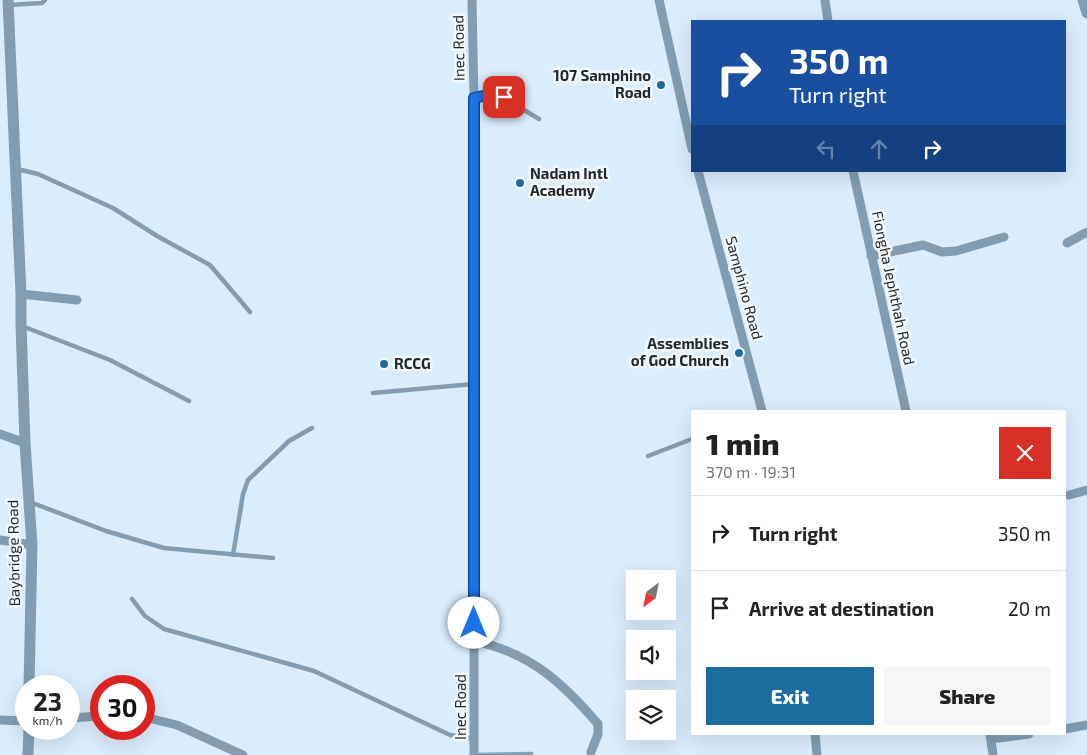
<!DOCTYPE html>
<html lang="en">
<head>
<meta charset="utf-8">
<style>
  :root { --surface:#fff; --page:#f6f6f6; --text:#222; --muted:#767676; --line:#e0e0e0; --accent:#1c6c9d }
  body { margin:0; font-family:"Exo 2",sans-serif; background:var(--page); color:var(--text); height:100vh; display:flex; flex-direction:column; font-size:19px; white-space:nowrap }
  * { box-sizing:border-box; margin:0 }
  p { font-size:16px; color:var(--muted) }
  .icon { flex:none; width:28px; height:28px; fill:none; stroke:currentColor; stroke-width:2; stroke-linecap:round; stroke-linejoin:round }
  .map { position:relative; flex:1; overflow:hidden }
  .panel { position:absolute; left:691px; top:410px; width:375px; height:325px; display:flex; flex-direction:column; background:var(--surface); border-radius:0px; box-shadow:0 5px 20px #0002 }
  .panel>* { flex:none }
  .top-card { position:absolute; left:691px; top:20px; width:375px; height:152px; border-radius:0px; box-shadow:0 5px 20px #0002; background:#1a4fa0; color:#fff; overflow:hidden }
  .needle { width:32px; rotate:212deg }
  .fabs { position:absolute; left:626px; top:570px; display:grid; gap:10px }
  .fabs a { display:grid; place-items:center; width:50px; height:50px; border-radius:0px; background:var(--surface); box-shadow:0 5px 20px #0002; font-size:25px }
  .speed { position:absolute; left:15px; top:675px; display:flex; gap:10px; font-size:25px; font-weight:700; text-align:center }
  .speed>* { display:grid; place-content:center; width:65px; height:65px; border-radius:50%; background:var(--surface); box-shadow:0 5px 20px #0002; line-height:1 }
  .speed small { font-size:12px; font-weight:400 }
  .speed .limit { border:8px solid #d22; background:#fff; color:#111 }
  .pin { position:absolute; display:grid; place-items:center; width:42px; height:42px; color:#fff; margin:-21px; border-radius:10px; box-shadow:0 2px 8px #0006 }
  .me { position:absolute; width:55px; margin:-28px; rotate:0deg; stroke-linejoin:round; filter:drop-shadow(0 0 4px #0008) }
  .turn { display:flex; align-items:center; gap:18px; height:105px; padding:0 15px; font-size:22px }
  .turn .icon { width:65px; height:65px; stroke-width:2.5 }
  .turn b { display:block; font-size:35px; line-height:42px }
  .lanes { display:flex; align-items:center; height:48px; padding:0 15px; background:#0003; justify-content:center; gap:25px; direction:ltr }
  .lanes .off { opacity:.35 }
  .round { display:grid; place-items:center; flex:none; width:52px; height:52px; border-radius:0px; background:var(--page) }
  .summary { display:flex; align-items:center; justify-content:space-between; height:85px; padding:0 15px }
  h1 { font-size:30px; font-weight:800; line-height:38px }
  .button { display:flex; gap:10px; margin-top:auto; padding:10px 15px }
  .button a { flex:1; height:58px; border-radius:0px; background:var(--accent); color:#fff; font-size:20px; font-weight:800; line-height:58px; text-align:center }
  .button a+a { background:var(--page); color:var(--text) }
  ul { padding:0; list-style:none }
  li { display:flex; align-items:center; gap:15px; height:75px; padding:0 15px; border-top:1px solid var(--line) }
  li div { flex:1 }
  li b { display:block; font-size:19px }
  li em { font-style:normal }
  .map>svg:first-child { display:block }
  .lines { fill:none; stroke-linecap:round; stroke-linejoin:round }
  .service { stroke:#829db2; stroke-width:4.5 }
  .minor { stroke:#829db2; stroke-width:9 }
  .tertiary { stroke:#829db2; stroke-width:11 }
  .route-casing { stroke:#114b97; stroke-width:12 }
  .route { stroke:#1a73e8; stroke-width:9 }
  .poi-dot { fill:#1c6c9d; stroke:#f3f8fc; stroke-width:2 }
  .labels { text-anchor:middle; stroke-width:5; stroke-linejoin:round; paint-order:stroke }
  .street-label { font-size:15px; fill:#1f282e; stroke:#f3f8fc }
  .poi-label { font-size:15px; font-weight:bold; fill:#1f282e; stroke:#f3f8fc; text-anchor:end }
</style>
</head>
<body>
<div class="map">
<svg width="1087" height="755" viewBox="0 0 1087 755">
  <rect width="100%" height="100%" fill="#daedfc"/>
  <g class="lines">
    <!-- service -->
    <path class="service" d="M 9,5 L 42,3 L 45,0
      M 474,98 L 492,94 L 503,97 L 539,119
      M 17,169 L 38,174 L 113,208 L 157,236 L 210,265 L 250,312
      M 22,326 L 110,360 L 189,401
      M 373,393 L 473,384
      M 648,456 L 692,439
      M 30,502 L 106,531 L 164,548 L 273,558
      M 233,555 L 243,494 L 248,480 L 289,441 L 312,428
      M 132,599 L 145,616 L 164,629 L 314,671 L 450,735 L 473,739
      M 477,755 L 531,754"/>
    <!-- minor -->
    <path class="minor" d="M 472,0 L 474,98 L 474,755
      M 659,0 L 692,149
      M 825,0 L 828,21
      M 698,171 L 762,411
      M 853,171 L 906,411
      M 1067,243 L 1087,232
      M 871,256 L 923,245 L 942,252 L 956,251 L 1004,237
      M 21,294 L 77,300
      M 0,434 L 25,443
      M 1069,495 L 1087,490
      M 0,540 L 32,545
      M 475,641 C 530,653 562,682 598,724 L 598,734 L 591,752
      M 144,717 L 177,725 L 243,755
      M 69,718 L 101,716
      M 0,720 L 26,721
      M 1065,729 L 1087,725
      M 815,734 L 817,755
      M 990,734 L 993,755
      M 991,739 L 1029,734"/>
    <!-- tertiary -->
    <path class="tertiary" d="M 8,0 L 21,294 L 21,325 L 25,443 L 32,545 L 29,686
      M 1083,0 L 1087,13
      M 28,755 L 29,729"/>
  </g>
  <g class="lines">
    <defs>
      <path id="route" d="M 474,623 L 474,98 L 492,94 L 504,97"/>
    </defs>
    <!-- route casing -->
    <use href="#route" class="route-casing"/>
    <!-- route -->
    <use href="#route" class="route"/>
  </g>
  <!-- markers -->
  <g class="poi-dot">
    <circle cx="661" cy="85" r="5"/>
    <circle cx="520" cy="183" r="5"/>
    <circle cx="739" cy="353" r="5"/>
    <circle cx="384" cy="364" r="5"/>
  </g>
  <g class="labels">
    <!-- street labels -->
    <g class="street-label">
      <text transform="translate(459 48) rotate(-91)" y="5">Inec Road</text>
      <text transform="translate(744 288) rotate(75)" y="5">Samphino Road</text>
      <text transform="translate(893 288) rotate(78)" y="5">Fiongha Jephthah Road</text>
      <text transform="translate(14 553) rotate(-91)" y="5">Baybridge Road</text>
      <text transform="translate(461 707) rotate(-90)" y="5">Inec Road</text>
    </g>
    <!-- poi labels -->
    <g class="poi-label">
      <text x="651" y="81">107 Samphino<tspan x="651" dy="17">Road</tspan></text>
      <text x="530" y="179" text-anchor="start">Nadam Intl<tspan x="530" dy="17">Academy</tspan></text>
      <text x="729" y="349">Assemblies<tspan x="729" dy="17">of God Church</tspan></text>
      <text x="394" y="369" text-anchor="start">RCCG</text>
    </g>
  </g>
</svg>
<div class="fabs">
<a><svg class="needle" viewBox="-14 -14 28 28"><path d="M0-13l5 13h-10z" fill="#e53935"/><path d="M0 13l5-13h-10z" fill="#767676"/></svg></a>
<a><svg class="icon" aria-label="sound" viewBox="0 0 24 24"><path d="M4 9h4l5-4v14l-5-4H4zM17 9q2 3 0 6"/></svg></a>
<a><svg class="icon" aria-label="layers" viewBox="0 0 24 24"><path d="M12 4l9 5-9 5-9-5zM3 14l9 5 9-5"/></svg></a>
</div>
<div class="speed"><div>23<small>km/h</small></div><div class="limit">30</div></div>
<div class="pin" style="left:504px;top:97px;background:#d93025"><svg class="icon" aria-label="arrive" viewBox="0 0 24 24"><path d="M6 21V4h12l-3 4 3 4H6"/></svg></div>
<svg class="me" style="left:474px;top:623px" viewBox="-20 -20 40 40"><circle r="19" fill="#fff"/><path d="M0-13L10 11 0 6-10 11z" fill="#1a73e8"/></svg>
<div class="top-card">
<div class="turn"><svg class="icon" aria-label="right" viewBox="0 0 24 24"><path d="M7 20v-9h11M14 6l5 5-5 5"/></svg><div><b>350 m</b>Turn right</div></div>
<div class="lanes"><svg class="icon off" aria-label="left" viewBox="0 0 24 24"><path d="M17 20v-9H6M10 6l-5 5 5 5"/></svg><svg class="icon off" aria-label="ahead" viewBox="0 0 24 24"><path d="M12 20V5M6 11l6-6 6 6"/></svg><svg class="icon" aria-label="right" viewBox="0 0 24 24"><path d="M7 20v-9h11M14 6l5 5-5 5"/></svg></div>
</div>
<section class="panel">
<div class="summary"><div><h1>1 min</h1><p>370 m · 19:31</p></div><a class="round" style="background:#d93025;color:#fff"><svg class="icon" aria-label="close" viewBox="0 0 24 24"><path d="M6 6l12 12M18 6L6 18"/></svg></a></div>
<ul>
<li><svg class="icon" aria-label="right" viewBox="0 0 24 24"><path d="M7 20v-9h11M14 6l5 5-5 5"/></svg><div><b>Turn right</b></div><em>350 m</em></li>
<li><svg class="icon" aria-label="arrive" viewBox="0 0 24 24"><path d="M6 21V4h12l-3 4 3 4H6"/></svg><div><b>Arrive at destination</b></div><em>20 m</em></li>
</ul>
<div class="button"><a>Exit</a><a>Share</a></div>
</section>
</div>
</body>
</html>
